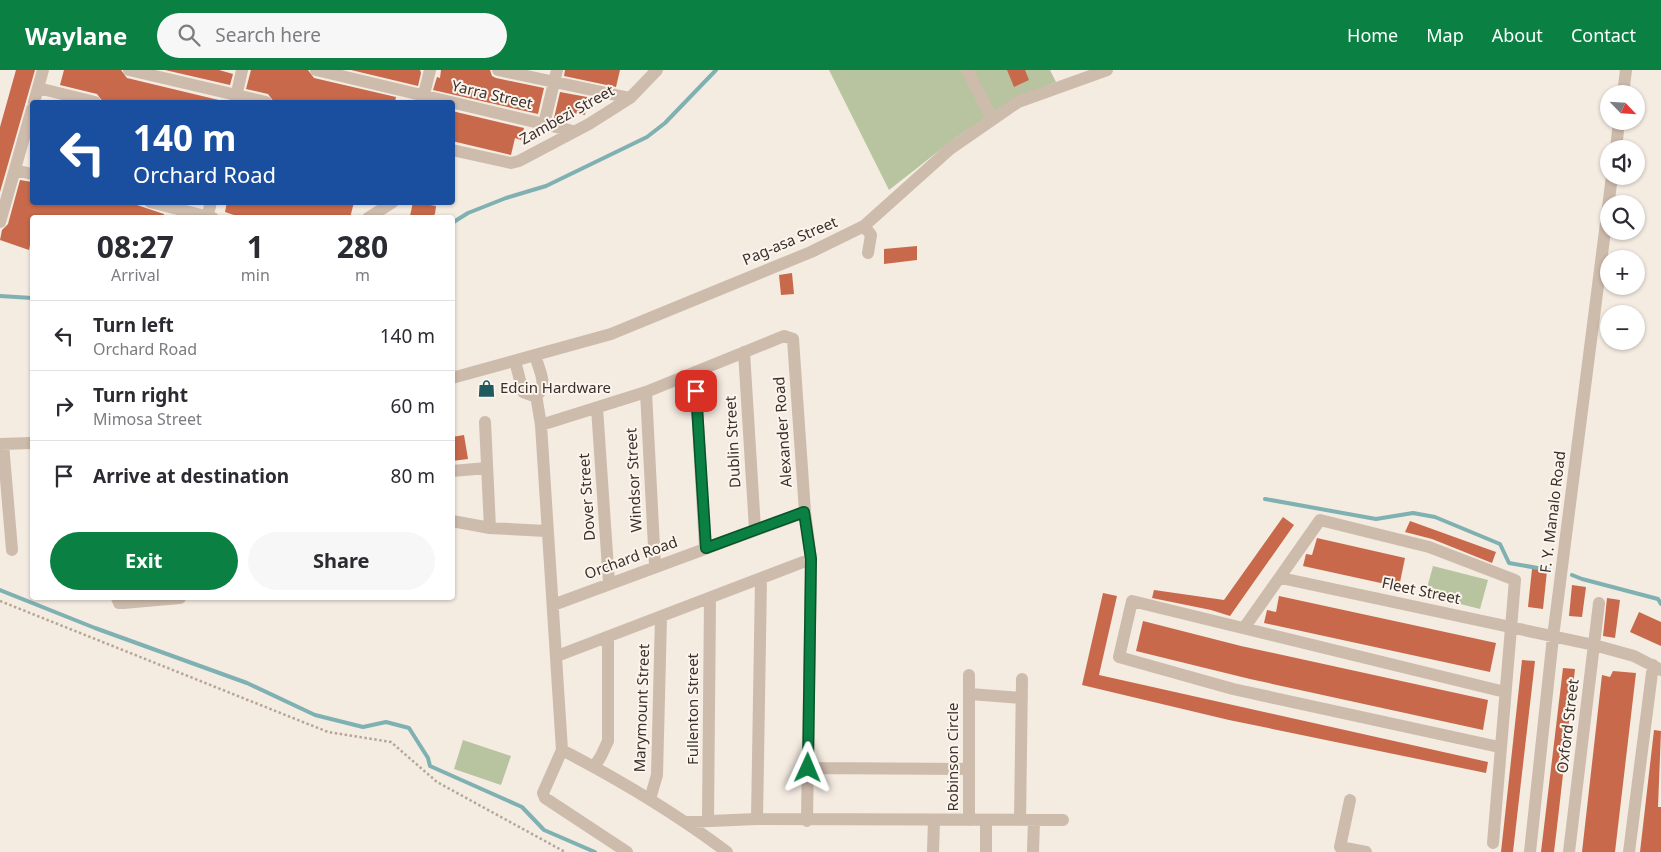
<!DOCTYPE html>
<html lang="en">
<head>
<meta charset="utf-8">
<style>
  :root { --surface:#fff; --page:#f7f7f7; --text:#2b2b33; --muted:#7c7c81; --line:#e1e1e2; --accent:#0b8043 }
  body { margin:0; font-family:"Noto Sans",sans-serif; background:var(--page); color:var(--text); height:100vh; display:flex; flex-direction:column; font-size:19px; white-space:nowrap }
  * { box-sizing:border-box; margin:0 }
  p { font-size:16px; color:var(--muted) }
  .icon { flex:none; width:28px; height:28px; fill:none; stroke:currentColor; stroke-width:2; stroke-linecap:round; stroke-linejoin:round }
  .map { position:relative; flex:1; overflow:hidden }
  .side { position:absolute; left:30px; top:145px; width:425px; height:385px; display:flex; flex-direction:column; background:var(--surface); border-radius:5px; box-shadow:0 1px 4px #0004 }
  .side>* { flex:none }
  .guide { position:absolute; left:30px; top:30px; width:425px; height:105px; border-radius:5px; box-shadow:0 1px 4px #0004; background:#1a4fa0; color:#fff; overflow:hidden }
  .needle { width:32px; rotate:115deg }
  .controls { position:absolute; left:1600px; top:15px; display:grid; gap:10px }
  .controls a { display:grid; place-items:center; width:45px; height:45px; border-radius:50%; background:var(--surface); box-shadow:0 1px 4px #0004; font-size:25px }
  .pin { position:absolute; display:grid; place-items:center; width:42px; height:42px; color:#fff; margin:-21px; border-radius:10px; box-shadow:0 2px 8px #0006 }
  .me { position:absolute; width:55px; margin:-28px; rotate:1deg; stroke-linejoin:round; filter:drop-shadow(0 0 4px #0008) }
  .turn { display:flex; align-items:center; gap:18px; height:105px; padding:0 20px; font-size:22px }
  .turn .icon { width:65px; height:65px; stroke-width:2.5 }
  .turn b { display:block; font-size:35px; line-height:42px }
  .eta { display:flex; justify-content:space-evenly; align-items:center; height:85px; text-align:center }
  .eta b { font-size:30px; font-weight:700; line-height:35px }
  .cta { display:flex; gap:10px; margin-top:auto; padding:10px 20px }
  .cta a { flex:1; height:58px; border-radius:30px; background:var(--accent); color:#fff; font-size:20px; font-weight:700; line-height:58px; text-align:center }
  .cta a+a { background:var(--page); color:var(--text) }
  ul { padding:0; list-style:none }
  li { display:flex; align-items:center; gap:15px; height:70px; padding:0 20px; border-top:1px solid var(--line) }
  li div { flex:1 }
  li b { display:block; font-size:19px }
  li em { font-style:normal }
  header { display:flex; align-items:center; gap:30px; box-sizing:border-box; height:70px; padding:0 25px; background:var(--accent); color:#fff }
  header strong { font-size:24px }
  nav { display:flex; gap:28px; margin-inline-start:auto; font-size:18px }
  .search { width:350px; height:45px; background:var(--page); display:flex; align-items:center; gap:12px; box-sizing:border-box; padding:0 18px; border-radius:28px; color:var(--muted); font-size:19px }
  .map>svg:first-child { display:block }
  .grass { fill:#b8c4a0 }
  .lines { fill:none; stroke-linecap:round; stroke-linejoin:round }
  .stream { stroke:#7fb0b2; stroke-width:4 }
  .building { fill:#c8694b }
  .path { stroke:#b9a596; stroke-width:2.5; stroke-dasharray:2.5 2.5; stroke-linecap:butt }
  .minor { stroke:#cdbbac; stroke-width:12 }
  .route-casing { stroke:#07532c; stroke-width:12 }
  .route { stroke:#0b8043; stroke-width:9 }
  .labels { text-anchor:middle; stroke-width:4; stroke-linejoin:round; paint-order:stroke }
  .street-label { font-size:15px; fill:#3b302b; stroke:#fbf5ee }
  .poi-label { font-size:15px; fill:#3b302b; stroke:#fbf5ee; text-anchor:start }
</style>
</head>
<body>
<header>
<strong>Waylane</strong>
<div class="search"><svg class="icon" aria-label="search" viewBox="0 0 24 24"><circle cx="10" cy="10" r="6"/><path d="M15 15l6 6"/></svg>Search here</div>
<nav><a>Home</a><a>Map</a><a>About</a><a>Contact</a></nav>
</header>
<div class="map">
<svg width="1661" height="782" viewBox="0 0 1661 782">
  <rect width="100%" height="100%" fill="#f4ebe1"/>
  <!-- grass -->
  <path class="grass" d="M 829,0 L 1050,0 L 1056,12 L 1010,31 L 954,69 L 889,120 Z
    M 1433,496 L 1488,510 L 1480,539 L 1425,525 Z
    M 463,670 L 511,686 L 501,715 L 454,699 Z"/>
  <g class="lines">
    <!-- stream -->
    <path class="stream" d="M 452,153 L 468,143 L 506,128 L 546,116 L 647,67 L 665,53 L 716,0
      M 0,226 L 32,228
      M 1265,429 L 1376,449 L 1413,443 L 1435,447 L 1500,474 L 1509,493 L 1549,500
      M 1572,505 L 1582,509 L 1658,529 L 1661,534
      M 0,520 L 95,558 L 247,613 L 315,645 L 363,657 L 386,652 L 409,658 L 428,688 L 430,696 L 522,737 L 544,760 L 595,782"/>
  </g>
  <!-- building -->
  <path class="building" d="M 16,0 L 35,0 L 0,122 L 0,57 Z
    M 64,0 L 121,0 L 127,8 L 227,32 L 103,32 L 97,24 L 60,15 Z
    M 165,0 L 219,0 L 233,4 L 230,15 Z
    M 251,0 L 308,0 L 314,8 L 396,27 L 395,32 L 274,32 L 268,24 L 246,19 Z
    M 351,0 L 420,0 L 421,3 L 418,16 Z
    M 441,0 L 490,0 L 492,6 L 496,8 L 544,18 L 538,44 L 433,20 L 437,7 L 440,8 Z
    M 565,0 L 620,0 L 616,17 L 564,6 Z
    M 1007,0 L 1025,0 L 1029,10 L 1014,17 Z
    M 560,22 L 587,27 L 585,45 L 563,41 L 561,50 L 554,48 Z
    M 452,41 L 524,58 L 521,70 L 515,68 L 511,85 L 452,71 Z
    M 20,110 L 32,112 L 32,132 L 128,132 L 164,144 L 164,148 L 32,148 L 32,165 L 29,180 L 0,170 L 2,160 L 8,154 Z
    M 227,132 L 354,132 L 350,148 L 243,148 L 225,142 Z
    M 413,132 L 436,136 L 435,144 L 429,148 L 410,146 Z
    M 917,176 L 917,190 L 884,194 L 884,179 Z
    M 792,203 L 794,224 L 781,225 L 779,205 Z
    M 464,365 L 468,389 L 452,391 L 452,367 Z
    M 1283,447 L 1294,455 L 1230,546 L 1211,540 L 1152,528 L 1154,520 L 1224,530 Z
    M 1410,451 L 1496,482 L 1492,493 L 1432,469 L 1405,462 Z
    M 1317,468 L 1405,488 L 1399,517 L 1303,496 L 1306,484 L 1312,485 Z
    M 1532,499 L 1547,501 L 1543,539 L 1528,537 Z
    M 1572,515 L 1586,517 L 1582,547 L 1569,546 Z
    M 1103,523 L 1117,526 L 1099,605 L 1488,692 L 1486,703 L 1229,650 L 1082,615 Z
    M 1279,526 L 1496,573 L 1490,602 L 1264,553 L 1267,540 L 1276,542 Z
    M 1607,528 L 1620,530 L 1615,568 L 1603,566 Z
    M 1639,542 L 1661,552 L 1661,576 L 1630,562 Z
    M 1143,551 L 1241,576 L 1488,630 L 1483,660 L 1250,609 L 1136,581 Z
    M 1522,590 L 1535,591 L 1521,712 L 1513,782 L 1501,782 Z
    M 1563,598 L 1575,599 L 1557,757 L 1554,782 L 1541,782 Z
    M 1613,601 L 1636,603 L 1615,782 L 1582,782 L 1602,605 L 1610,607 Z
    M 1654,660 L 1661,661 L 1658,737 L 1661,737 L 1661,782 L 1640,782 Z"/>
  <g class="lines">
    <!-- path -->
    <path class="path" d="M 0,531 L 328,662 L 391,672 L 437,712 L 565,782"/>
    <!-- minor -->
    <path class="minor" d="M 129,0 L 266,32
      M 316,0 L 573,61
      M 498,0 L 630,28
      M 967,0 L 992,49
      M 38,18 L 95,32
      M 1623,24 L 1626,0
      M 34,32 L 43,0
      M 235,32 L 242,0
      M 422,32 L 430,0
      M 544,54 L 557,0
      M 1616,79 L 1619,51
      M 452,80 L 511,93 L 519,91 L 589,54 L 630,28 L 657,0
      M 15,100 L 32,104
      M 150,132 L 213,148
      M 207,148 L 211,132
      M 368,148 L 393,132
      M 0,152 L 32,39
      M 864,156 L 871,165 L 868,183
      M 744,282 L 755,459
      M 515,291 L 523,322 L 534,326 C 551,319 538,298 535,285
      M 695,302 L 705,478
      M 452,308 L 611,264 L 811,182 L 864,156 L 950,79 L 1018,32 L 1107,0
      M 646,322 L 655,496
      M 536,325 L 541,355 L 562,680 L 543,723 L 545,728 L 627,782
      M 597,338 L 609,513
      M 485,352 L 490,458
      M 541,355 L 646,322 L 784,266 L 793,269 L 805,442 L 811,489 L 807,751
      M 0,374 L 32,373
      M 3,374 L 12,480
      M 452,401 L 487,398
      M 452,451 L 490,458 L 546,461
      M 1281,508 L 1594,575 L 1634,586 L 1661,600
      M 117,528 L 119,533 L 123,533 L 180,528
      M 553,535 L 805,442
      M 1244,558 L 1320,450 L 1429,477 L 1515,510 L 1493,773
      M 557,586 L 811,489
      M 969,605 L 969,750
      M 970,624 L 1022,628
      M 1499,677 L 1233,619 L 1119,587 L 1132,531 L 1505,622
      M 562,680 C 620,710 675,743 727,782
      M 594,697 L 601,686 L 608,671 L 608,568
      M 808,698 L 969,699
      M 650,729 L 657,705 L 661,547
      M 1350,730 L 1340,777 L 1366,782
      M 757,749 L 761,509
      M 708,750 L 710,528
      M 1020,750 L 1022,609
      M 687,752 L 757,749 L 1063,750
      M 933,782 L 934,750
      M 986,782 L 986,751
      M 1033,782 L 1034,750
      M 1530,782 L 1553,567 L 1612,106
      M 1569,782 L 1599,533
      M 1629,782 L 1653,595"/>
  </g>
  <g class="lines">
    <defs>
      <path id="route" d="M 696,321 L 706,478 L 804,442 L 811,489 L 808,698"/>
    </defs>
    <!-- route casing -->
    <use href="#route" class="route-casing"/>
    <!-- route -->
    <use href="#route" class="route"/>
  </g>
  <!-- icons -->
  <defs>
    <symbol id="shop-bare" viewBox="-9 -9 18 18"><path d="M-5-2.5h2.3a2.7 3.5 0 0 1 5.4 0H5L5.5 6h-11ZM-1.5-2.5h3a1.5 2.3 0 0 0-3 0Z" fill="#1f5a5e" stroke="#fbf5ee" stroke-width="2.5" paint-order="stroke"/></symbol>
  </defs>
  <g fill-rule="evenodd">
    <use href="#shop-bare" x="474" y="306" width="25" height="25"/>
  </g>
  <g class="labels">
    <!-- street labels -->
    <g class="street-label">
      <text transform="translate(492 25) rotate(13)" y="5">Yarra Street</text>
      <text transform="translate(567 45) rotate(-29)" y="5">Zambezi Street</text>
      <text transform="translate(790 171) rotate(-23)" y="5">Pag-asa Street</text>
      <text transform="translate(783 362) rotate(-94)" y="5">Alexander Road</text>
      <text transform="translate(733 372) rotate(-93)" y="5">Dublin Street</text>
      <text transform="translate(634 410) rotate(-93)" y="5">Windsor Street</text>
      <text transform="translate(587 427) rotate(-94)" y="5">Dover Street</text>
      <text transform="translate(1553 442) rotate(-83)" y="5">F. Y. Manalo Road</text>
      <text transform="translate(631 488) rotate(-20)" y="5">Orchard Road</text>
      <text transform="translate(1421 521) rotate(12)" y="5">Fleet Street</text>
      <text transform="translate(642 638) rotate(-88)" y="5">Marymount Street</text>
      <text transform="translate(693 639) rotate(-90)" y="5">Fullenton Street</text>
      <text transform="translate(1568 656) rotate(-83)" y="5">Oxford Street</text>
      <text transform="translate(953 687) rotate(-90)" y="5">Robinson Circle</text>
    </g>
    <!-- poi labels -->
    <g class="poi-label">
      <text x="500" y="323">Edcin Hardware</text>
    </g>
  </g>
</svg>
<div class="controls">
<a><svg class="needle" viewBox="-14 -14 28 28"><path d="M0-13l5 13h-10z" fill="#e53935"/><path d="M0 13l5-13h-10z" fill="#7c7c81"/></svg></a>
<a><svg class="icon" aria-label="sound" viewBox="0 0 24 24"><path d="M4 9h4l5-4v14l-5-4H4zM17 9q2 3 0 6"/></svg></a>
<a><svg class="icon" aria-label="search" viewBox="0 0 24 24"><circle cx="10" cy="10" r="6"/><path d="M15 15l6 6"/></svg></a>
<a>+</a>
<a>−</a>
</div>
<div class="pin" style="left:696px;top:321px;background:#d93025"><svg class="icon" aria-label="arrive" viewBox="0 0 24 24"><path d="M6 21V4h12l-3 4 3 4H6"/></svg></div>
<svg class="me" style="left:808px;top:698px" viewBox="-20 -20 40 40"><path d="M0-17L14 15 0 8-14 15z" fill="#0b8043" stroke="#fff" stroke-width="4"/></svg>
<div class="guide">
<div class="turn"><svg class="icon" aria-label="left" viewBox="0 0 24 24"><path d="M17 20v-9H6M10 6l-5 5 5 5"/></svg><div><b>140 m</b>Orchard Road</div></div>
</div>
<section class="side">
<div class="eta">
<div><b>08:27</b><p>Arrival</p></div>
<div><b>1</b><p>min</p></div>
<div><b>280</b><p>m</p></div>
</div>
<ul>
<li><svg class="icon" aria-label="left" viewBox="0 0 24 24"><path d="M17 20v-9H6M10 6l-5 5 5 5"/></svg><div><b>Turn left</b><p>Orchard Road</p></div><em>140 m</em></li>
<li><svg class="icon" aria-label="right" viewBox="0 0 24 24"><path d="M7 20v-9h11M14 6l5 5-5 5"/></svg><div><b>Turn right</b><p>Mimosa Street</p></div><em>60 m</em></li>
<li><svg class="icon" aria-label="arrive" viewBox="0 0 24 24"><path d="M6 21V4h12l-3 4 3 4H6"/></svg><div><b>Arrive at destination</b></div><em>80 m</em></li>
</ul>
<div class="cta"><a>Exit</a><a>Share</a></div>
</section>
</div>
</body>
</html>
